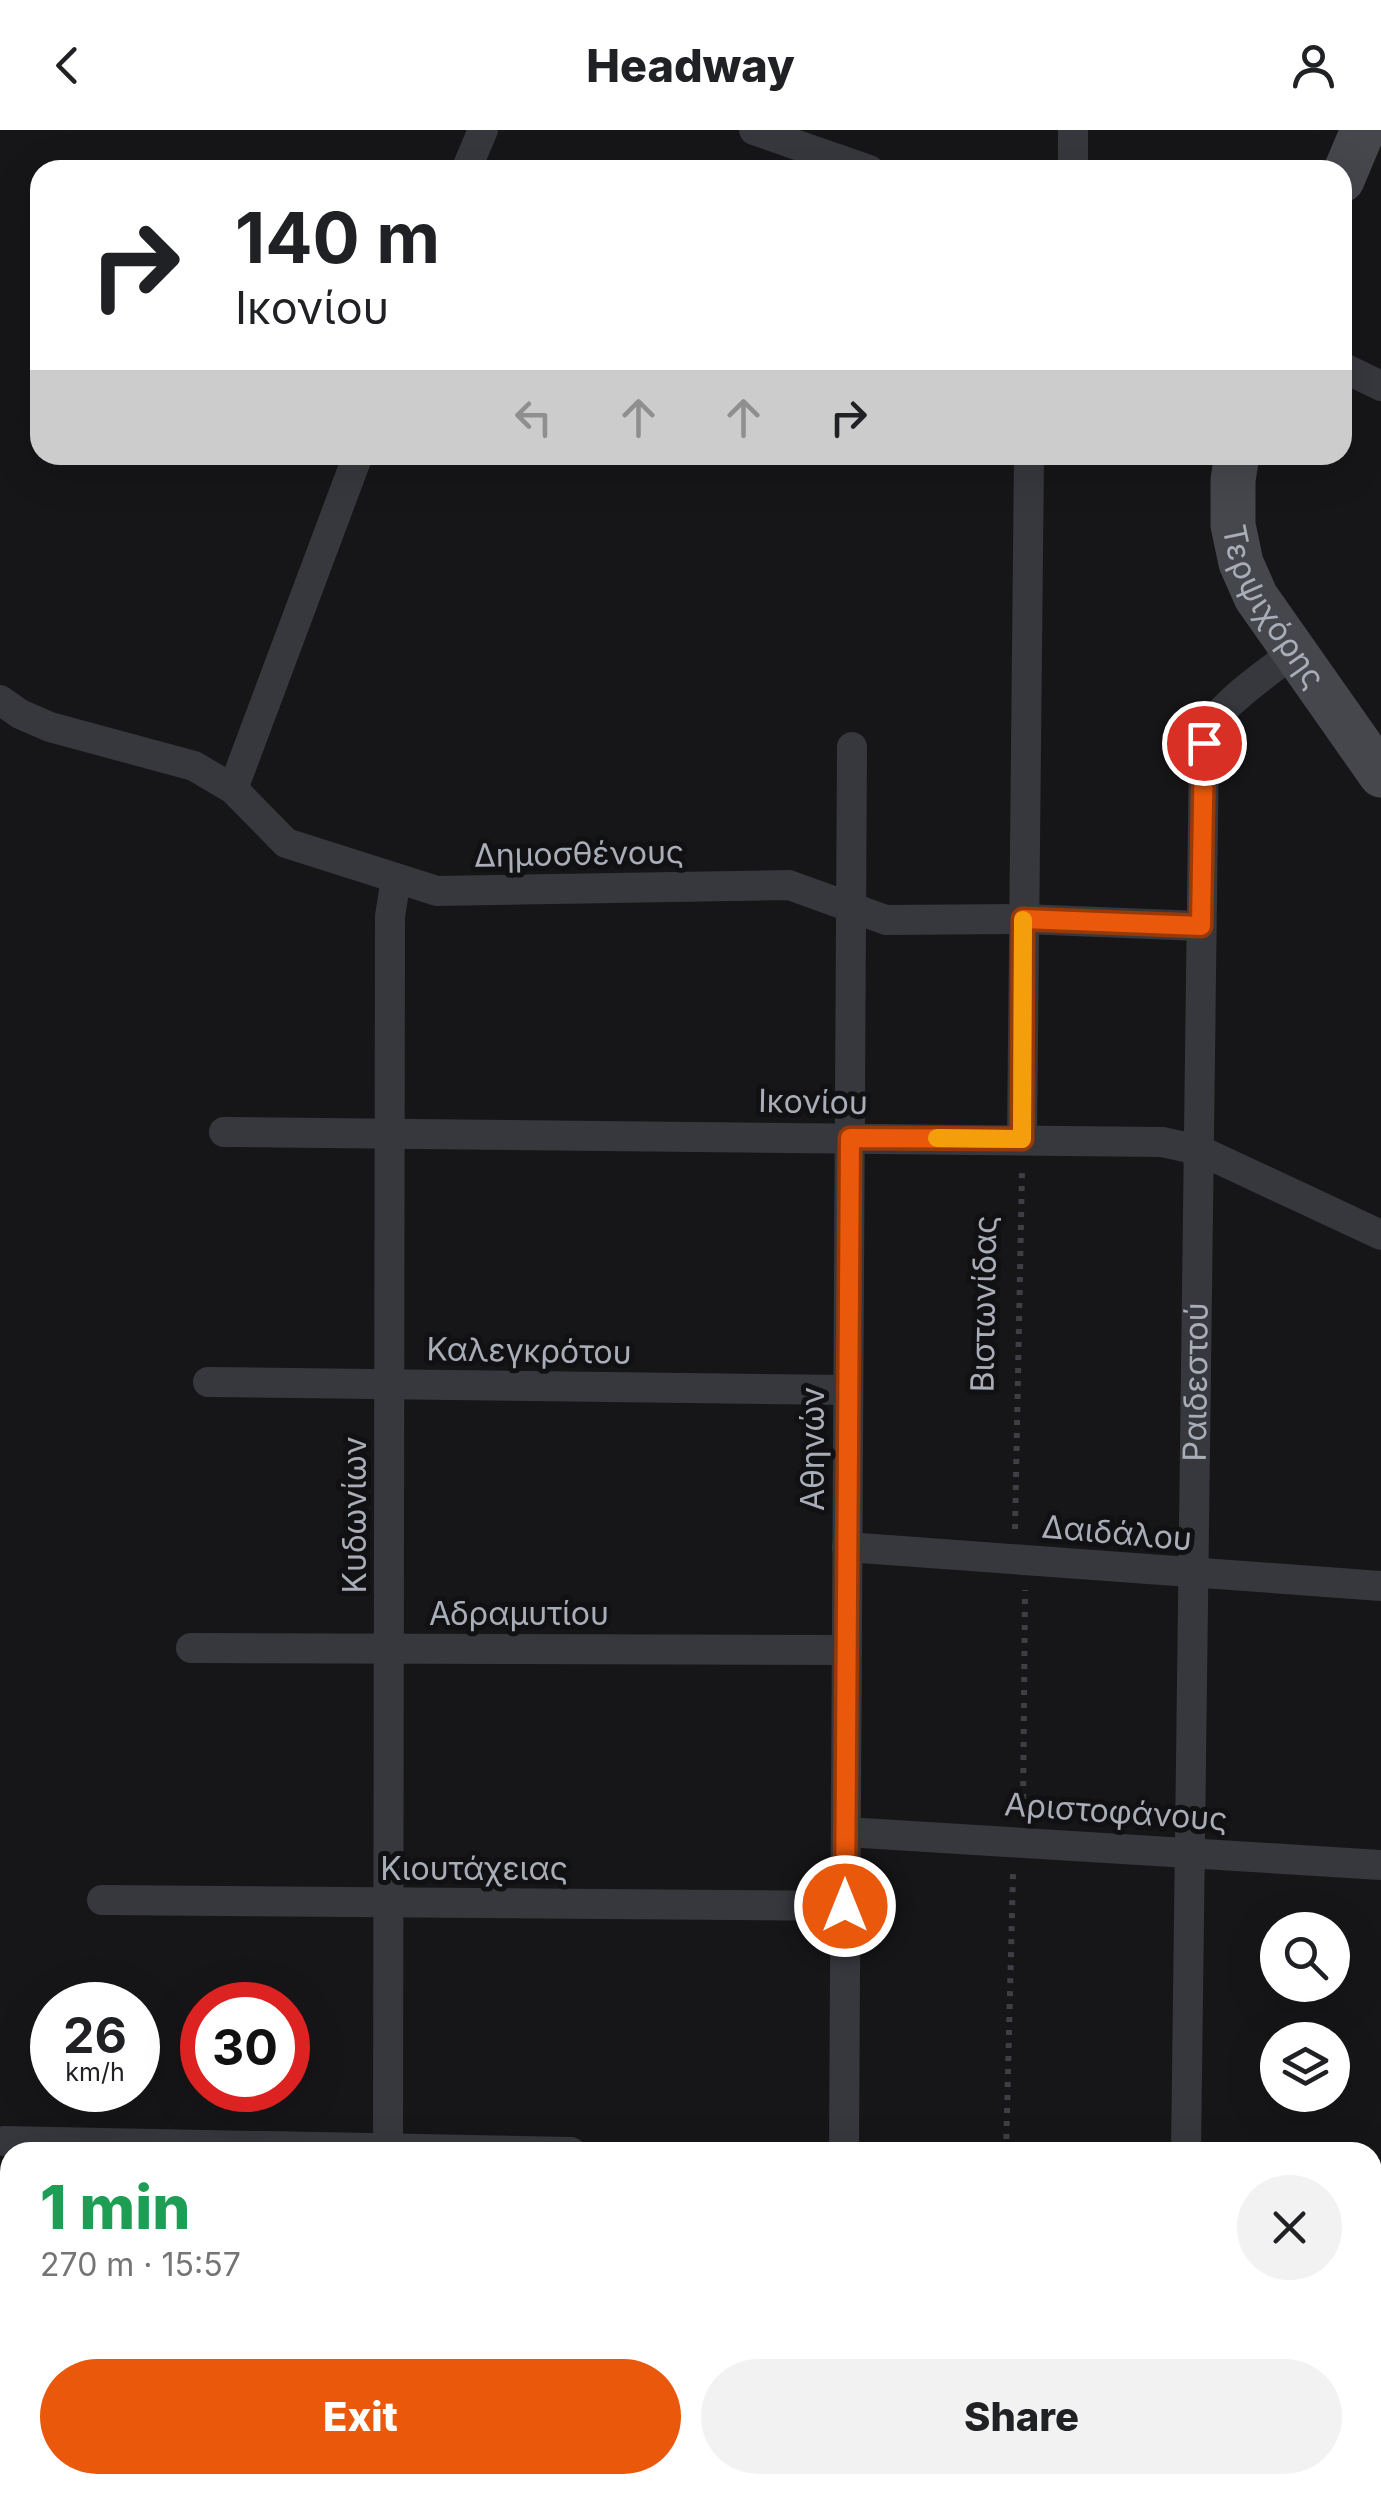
<!DOCTYPE html>
<html lang="en">
<head>
<meta charset="utf-8">
<style>
  :root { --surface:#fff; --page:#f2f2f2; --text:#202124; --muted:#757577; --accent:#ea580c }
  body { margin:0; font-family:Inter,sans-serif; background:var(--page); color:var(--text); height:100vh; display:flex; flex-direction:column; font-size:38px; white-space:nowrap }
  * { box-sizing:border-box; margin:0 }
  p { font-size:32px; color:var(--muted) }
  .icon { flex:none; width:55px; height:55px; fill:none; stroke:currentColor; stroke-width:2; stroke-linecap:round; stroke-linejoin:round }
  .map { position:relative; flex:1; overflow:hidden }
  .sheet { position:absolute; left:0px; top:2012px; width:1382px; height:352px; display:flex; flex-direction:column; background:var(--surface); border-radius:30px 30px 0 0; box-shadow:0 10px 40px #0002 }
  .sheet>* { flex:none }
  .hud { position:absolute; left:30px; top:30px; width:1322px; height:305px; border-radius:30px; box-shadow:0 10px 40px #0002; background:#fff; color:var(--text); overflow:hidden }
  .controls { position:absolute; left:1260px; top:1782px; display:grid; gap:20px }
  .controls a { display:grid; place-items:center; width:90px; height:90px; border-radius:50%; background:var(--surface); box-shadow:0 10px 40px #0002; font-size:50px }
  .speed { position:absolute; left:30px; top:1852px; display:flex; gap:20px; font-size:50px; font-weight:700; text-align:center }
  .speed>* { display:grid; place-content:center; width:130px; height:130px; border-radius:50%; background:var(--surface); box-shadow:0 10px 40px #0002; line-height:1 }
  .speed small { font-size:25px; font-weight:400 }
  .speed .limit { border:15px solid #d22; background:#fff; color:#111 }
  .pin { position:absolute; display:grid; place-items:center; width:85px; height:85px; color:#fff; margin:-42px; border:5px solid #fff; border-radius:50%; box-shadow:0 2px 10px #0007 }
  .me { position:absolute; width:110px; margin:-55px; rotate:0deg; stroke-linejoin:round; filter:drop-shadow(0 0 8px #0008) }
  .turn { display:flex; align-items:center; gap:35px; height:210px; padding:0 40px; font-size:45px }
  .turn .icon { width:130px; height:130px; stroke-width:2.5 }
  .turn b { display:block; font-size:70px; line-height:85px }
  .lanes { display:flex; align-items:center; height:95px; padding:0 40px; background:#0003; justify-content:center; gap:50px; direction:ltr }
  .lanes .off { opacity:.35 }
  .round { display:grid; place-items:center; flex:none; width:105px; height:105px; border-radius:52px; background:var(--page) }
  .summary { display:flex; align-items:center; justify-content:space-between; height:170px; padding:0 40px }
  h1 { font-size:60px; font-weight:800; line-height:75px; color:#1e9e55 }
  .cta { display:flex; gap:20px; margin-top:auto; padding:20px 40px }
  .cta a { flex:1; height:115px; border-radius:60px; background:var(--accent); color:#fff; font-size:40px; font-weight:800; line-height:115px; text-align:center }
  .cta a+a { background:var(--page); color:var(--text) }
  header { display:flex; justify-content:space-between; align-items:center; height:130px; padding:0 40px; background:var(--surface); font-size:45px; font-weight:800 }
  .map>svg:first-child { display:block }
  .lines { fill:none; stroke-linecap:round; stroke-linejoin:round }
  .path { stroke:#3d3f44; stroke-width:6; stroke-dasharray:5 8; stroke-linecap:butt }
  .street { stroke:#37383d; stroke-width:30 }
  .secondary { stroke:#45474d; stroke-width:45 }
  .route-casing { stroke:#983908; stroke-width:25 }
  .route { stroke:#ea580c; stroke-width:18 }
  .slow { stroke:#f59e0b; stroke-width:18 }
  .labels { text-anchor:middle; stroke-width:10; stroke-linejoin:round; paint-order:stroke }
  .street-label { font-size:32px; fill:#a8adb8; stroke:#111113 }
</style>
</head>
<body>
<header><svg class="icon" aria-label="back" viewBox="0 0 24 24"><path d="M15 5l-7 7 7 7"/></svg>Headway<svg class="icon" aria-label="person" viewBox="0 0 24 24"><circle cx="12" cy="8" r="4"/><path d="M4 21q1-7 8-7t8 7"/></svg></header>
<div class="map">
<svg width="1381" height="2364" viewBox="0 0 1381 2364">
  <rect width="100%" height="100%" fill="#161618"/>
  <g class="lines">
    <!-- path -->
    <path class="path" d="M 1015,1399 L 1022,1041
      M 1023,1682 L 1025,1460
      M 1006,2022 L 1013,1744
      M 1003,2364 L 1003,2355"/>
    <!-- street -->
    <g class="street">
      <path d="M 754,0 L 869,40"/>
      <path d="M 1073,0 L 1073,40"/>
      <path d="M 466,40 L 483,0"/>
      <path d="M 1342,237 L 1381,256"/>
      <path d="M 0,570 L 20,584 L 50,597 L 194,636 L 233,659 L 286,713 L 437,761 L 789,755 L 886,790 L 1023,789 L 1201,796"/>
      <path d="M 233,659 L 358,325"/>
      <path d="M 224,1002 L 1162,1012 L 1199,1020 L 1381,1105"/>
      <path d="M 1022,1009 L 1029,325"/>
      <path d="M 208,1252 L 848,1260"/>
      <path d="M 847,1417 L 1381,1456"/>
      <path d="M 191,1518 L 847,1520"/>
      <path d="M 846,1702 L 1381,1735"/>
      <path d="M 102,1770 L 845,1776"/>
      <path d="M 4,2011 L 571,2022"/>
      <path d="M 388,2022 L 390,786 L 396,749"/>
      <path d="M 844,2022 L 852,617"/>
      <path id="s1" d="M 1186,2022 L 1204,613 C 1211,578 1266,545 1294,522"/>
      <path d="M 0,2274 L 10,2274"/>
      <path d="M 387,2364 L 387,2355"/>
      <path d="M 842,2364 L 842,2355"/>
    </g>
    <!-- secondary -->
    <g class="secondary">
      <path d="M 1342,50 L 1363,0"/>
      <path id="s2" d="M 1237,325 L 1233,350 L 1233,395 L 1241,433 L 1256,467 L 1381,645"/>
      <path d="M 1372,2056 L 1381,2057"/>
      <path d="M 1186,2355 L 1186,2364"/>
    </g>
  </g>
  <g class="lines">
    <defs>
      <path id="route" d="M 845,1776 L 850,1008 L 1022,1009 L 1023,789 L 1201,796 L 1204,613"/>
    </defs>
    <!-- route casing -->
    <use href="#route" class="route-casing"/>
    <!-- route -->
    <use href="#route" class="route"/>
    <!-- slow -->
    <path class="slow" d="M 937,1008 L 1022,1009 L 1023,790"/>
  </g>
  <g class="labels">
    <!-- street labels -->
    <g class="street-label">
      <text dy="11" stroke="none"><textPath href="#s2" startOffset="162">Τερψιχόρης</textPath></text>
      <text transform="translate(579 724) rotate(-1)" y="11">Δημοσθένους</text>
      <text transform="translate(813 972) rotate(1)" y="11">Ικονίου</text>
      <text transform="translate(984 1174) rotate(-89)" y="11">Βιστωνίδας</text>
      <text transform="translate(529 1221) rotate(1)" y="11">Καλεγκρότου</text>
      <text dy="11" stroke="none"><textPath href="#s1" startOffset="770">Ραιδεστού</textPath></text>
      <text transform="translate(813 1319) rotate(-90)" y="11">Αθηνών</text>
      <text transform="translate(355 1385) rotate(-90)" y="11">Κυδωνίων</text>
      <text transform="translate(1117 1403) rotate(5)" y="11">Δαιδάλου</text>
      <text x="519" y="1495">Αδραμυτίου</text>
      <text transform="translate(1116 1682) rotate(4)" y="11">Αριστοφάνους</text>
      <text x="474" y="1750">Κιουτάχειας</text>
    </g>
  </g>
</svg>
<div class="controls">
<a><svg class="icon" aria-label="search" viewBox="0 0 24 24"><circle cx="10" cy="10" r="6"/><path d="M15 15l6 6"/></svg></a>
<a><svg class="icon" aria-label="layers" viewBox="0 0 24 24"><path d="M12 4l9 5-9 5-9-5zM3 14l9 5 9-5"/></svg></a>
</div>
<div class="speed"><div>26<small>km/h</small></div><div class="limit">30</div></div>
<div class="pin" style="left:1204px;top:613px;background:#d93025"><svg class="icon" aria-label="arrive" viewBox="0 0 24 24"><path d="M6 21V4h12l-3 4 3 4H6"/></svg></div>
<svg class="me" style="left:845px;top:1776px" viewBox="-20 -20 40 40"><circle r="17" fill="#ea580c" stroke="#fff" stroke-width="3"/><path d="M0-11L8 9 0 5-8 9z" fill="#fff"/></svg>
<div class="hud">
<div class="turn"><svg class="icon" aria-label="right" viewBox="0 0 24 24"><path d="M7 20v-9h11M14 6l5 5-5 5"/></svg><div><b>140 m</b>Ικονίου</div></div>
<div class="lanes"><svg class="icon off" aria-label="left" viewBox="0 0 24 24"><path d="M17 20v-9H6M10 6l-5 5 5 5"/></svg><svg class="icon off" aria-label="ahead" viewBox="0 0 24 24"><path d="M12 20V5M6 11l6-6 6 6"/></svg><svg class="icon off" aria-label="ahead" viewBox="0 0 24 24"><path d="M12 20V5M6 11l6-6 6 6"/></svg><svg class="icon" aria-label="right" viewBox="0 0 24 24"><path d="M7 20v-9h11M14 6l5 5-5 5"/></svg></div>
</div>
<section class="sheet">
<div class="summary"><div><h1>1 min</h1><p>270 m · 15:57</p></div><a class="round"><svg class="icon" aria-label="close" viewBox="0 0 24 24"><path d="M6 6l12 12M18 6L6 18"/></svg></a></div>
<div class="cta"><a>Exit</a><a>Share</a></div>
</section>
</div>
</body>
</html>
